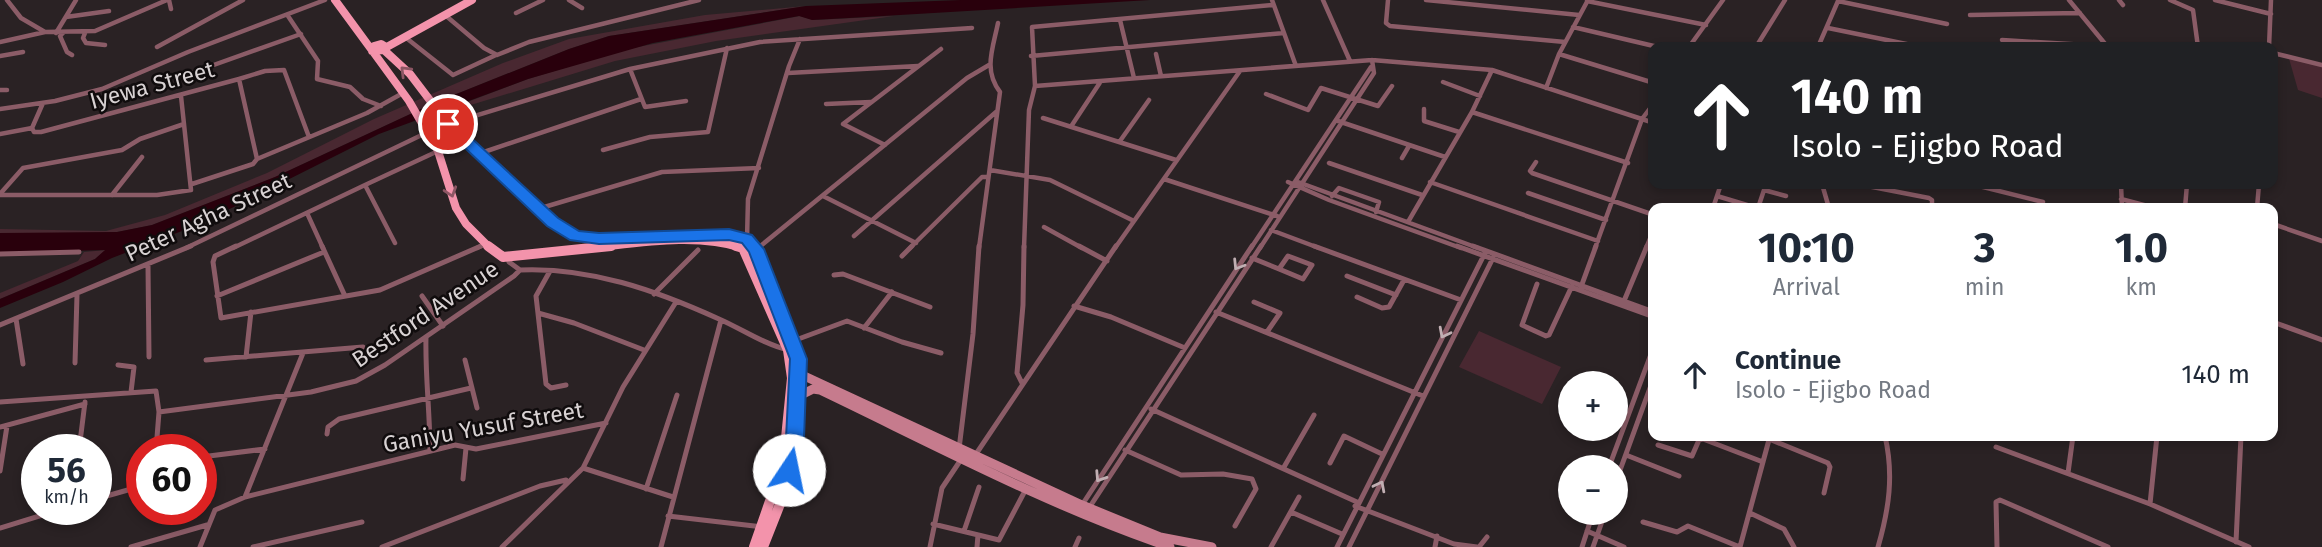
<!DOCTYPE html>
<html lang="en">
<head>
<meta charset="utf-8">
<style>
  :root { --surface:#fff; --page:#f2f2f3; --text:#1f2937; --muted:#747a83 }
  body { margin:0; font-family:"Fira Sans",sans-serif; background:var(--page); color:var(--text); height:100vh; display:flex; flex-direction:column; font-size:26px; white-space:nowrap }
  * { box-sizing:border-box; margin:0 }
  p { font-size:23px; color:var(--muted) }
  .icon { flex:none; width:38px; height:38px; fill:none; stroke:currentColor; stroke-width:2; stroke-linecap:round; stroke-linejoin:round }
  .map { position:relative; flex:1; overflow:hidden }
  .sheet { position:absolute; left:1648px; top:203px; width:630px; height:238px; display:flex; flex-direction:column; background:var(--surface); border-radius:14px; box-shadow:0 4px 10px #0003 }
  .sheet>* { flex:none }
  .hud { position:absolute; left:1648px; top:42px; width:630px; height:147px; border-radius:14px; box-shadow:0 4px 10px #0003; background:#202124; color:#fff; overflow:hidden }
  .controls { position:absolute; left:1558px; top:371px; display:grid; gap:14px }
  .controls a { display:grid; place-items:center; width:70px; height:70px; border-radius:50%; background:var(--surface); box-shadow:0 4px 10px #0003; font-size:35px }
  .speed { position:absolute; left:21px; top:434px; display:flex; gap:14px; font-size:35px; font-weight:700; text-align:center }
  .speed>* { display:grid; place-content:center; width:91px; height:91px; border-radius:50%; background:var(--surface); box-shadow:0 4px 10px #0003; line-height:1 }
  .speed small { font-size:18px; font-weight:400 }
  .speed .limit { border:10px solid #d22; background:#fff; color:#111 }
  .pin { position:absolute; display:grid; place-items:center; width:60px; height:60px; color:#fff; margin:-30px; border:4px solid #fff; border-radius:50%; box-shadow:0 2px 7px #0007 }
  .me { position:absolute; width:77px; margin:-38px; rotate:11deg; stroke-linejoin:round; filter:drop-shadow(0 0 5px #0008) }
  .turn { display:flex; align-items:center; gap:24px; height:147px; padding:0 28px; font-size:32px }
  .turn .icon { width:91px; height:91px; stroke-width:2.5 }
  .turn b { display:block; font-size:49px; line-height:60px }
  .eta { display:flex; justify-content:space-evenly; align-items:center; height:119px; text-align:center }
  .eta b { font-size:42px; font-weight:700; line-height:49px }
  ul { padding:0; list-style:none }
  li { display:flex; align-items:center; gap:21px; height:105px; padding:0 28px }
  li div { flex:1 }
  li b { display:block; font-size:26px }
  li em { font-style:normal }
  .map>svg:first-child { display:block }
  .green { fill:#492831 }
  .water { fill:#29000c }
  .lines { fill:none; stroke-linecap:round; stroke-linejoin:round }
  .street-far1 { stroke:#8b5c67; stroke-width:4.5 }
  .street { stroke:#8b5c67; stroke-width:5 }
  .secondary { stroke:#c67b8d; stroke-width:9 }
  .primary-far1 { stroke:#f393ab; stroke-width:8 }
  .primary { stroke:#f393ab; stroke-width:10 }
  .oneway { stroke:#8d5664 }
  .oneway2 { stroke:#c1afb3 }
  .route { fill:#1a73e8; stroke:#114b97; stroke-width:2 }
  .labels { text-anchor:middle; stroke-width:5; stroke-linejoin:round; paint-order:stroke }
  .street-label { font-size:23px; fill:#d8d2d3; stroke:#100c0d }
</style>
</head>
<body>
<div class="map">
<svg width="2322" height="547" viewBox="0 0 2322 547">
  <rect width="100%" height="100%" fill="#2a2224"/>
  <!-- green -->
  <path class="green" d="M 806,6 L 609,36 L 569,49 L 434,103 L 275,177 L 152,225 L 117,232 L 0,234 L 0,229 L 106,231 L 165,215 L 267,173 L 374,119 L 503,63 L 569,39 L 705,15 Z
    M 800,16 L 813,20 L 894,16 L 716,41 L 615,61 L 415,122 L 528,79 L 622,50 Z
    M 2288,55 L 2322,64 L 2322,98 L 2298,90 Z
    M 106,250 L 95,259 L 0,299 L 0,293 L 78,261 L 84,252 Z
    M 1479,331 L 1561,367 L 1542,404 L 1459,367 Z"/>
  <!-- water -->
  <path class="water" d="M 961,0 L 1150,0 L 849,18 L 812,20 L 799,16 L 653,43 L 528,79 L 379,134 L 200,224 L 112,258 L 63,282 L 0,308 L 0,299 L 95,259 L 105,250 L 0,253 L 0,233 L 117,232 L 152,225 L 275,177 L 434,103 L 569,49 L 609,36 L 806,6 Z"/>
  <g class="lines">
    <!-- street-far1 -->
    <path class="street-far1" d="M 7,0 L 21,18 L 45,32
      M 169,0 L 171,9
      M 569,0 L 582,8
      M 1272,0 L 1296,66
      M 1323,0 L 1350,61
      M 1388,0 L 1386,23 L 1390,26 L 1565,42
      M 1426,0 L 1579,15
      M 2069,0 L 2106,45
      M 2119,0 L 2123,5
      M 2170,0 L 2193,10 L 2198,47
      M 2215,0 L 2271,14
      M 1587,1 L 1706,25
      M 516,13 L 543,0
      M 445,15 L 484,48 L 497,55 L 529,42 L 699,0
      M 1970,15 L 2080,13
      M 288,16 L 318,61 L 317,79 L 350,87 L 363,99 L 381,106
      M 66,17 L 109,11
      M 1120,20 L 1134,78
      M 1573,27 L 1658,47
      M 1828,28 L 1921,47
      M 56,33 L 76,0
      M 63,33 L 60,36 L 67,52 L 72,55
      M 85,33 L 83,38 L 86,43 L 105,45
      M 405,37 L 453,75 L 496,55
      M 2002,40 L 2120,47
      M 0,42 L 45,32 L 95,31 L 167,0
      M 157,47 L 243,0
      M 1689,47 L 1723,0
      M 1756,47 L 1785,0
      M 1818,47 L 1838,1 L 1947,24
      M 2269,47 L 2271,0
      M 2273,53 L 2322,65
      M 1156,54 L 1161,76
      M 1559,54 L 1654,83
      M 0,56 L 23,52
      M 1031,56 L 1284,33
      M 630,69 L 645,107 L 686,101
      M 194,72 L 301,34
      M 788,73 L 918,66
      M 239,79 L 265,71 L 284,70 L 309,137
      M 1443,82 L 1480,96
      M 1035,86 L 1372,60 L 1492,70 L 1654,123
      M 1546,88 L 1559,54 L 1588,0
      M 0,90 L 7,90
      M 1266,94 L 1308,110 L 1321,88 L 1378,106 L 1392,86
      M 826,104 L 871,102
      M 0,109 L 55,101 L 102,89 L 188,52 L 325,0
      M 1424,109 L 1424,121 L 1459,132
      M 1472,112 L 1628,163
      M 1043,118 L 1176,160
      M 1338,121 L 1445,157
      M 448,124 L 630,69 L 760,42 L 972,28
      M 1072,125 L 1101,81
      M 32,128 L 43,103
      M 0,134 L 32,128 L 34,132 L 41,132 L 239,79 L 257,159 L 367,113 L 403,93
      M 1120,141 L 1149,100
      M 885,145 L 843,124 L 941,49
      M 603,150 L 650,137 L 708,132 L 727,48
      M 478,154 L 641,99
      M 1402,158 L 1409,146
      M 1536,162 L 1530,171 L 1532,173 L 1654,215
      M 1329,163 L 1422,195
      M 990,170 L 1050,180 L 1134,221
      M 1164,179 L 1277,216
      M 1288,182 L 1329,200 L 1461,248
      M 1298,182 L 1478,248
      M 1430,182 L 1598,241
      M 192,184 L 253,164 L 257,159
      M 1822,184 L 1829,208
      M 1857,184 L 1929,198 L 1932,200 L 1932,208
      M 1971,184 L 2043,202
      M 2121,184 L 2122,208
      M 1528,193 L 1606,220
      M 0,194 L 23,168 L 122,150 L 140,139 L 184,124
      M 0,195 L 157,195 L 191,190 L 181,96
      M 112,195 L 142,157
      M 823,196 L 916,243
      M 1332,196 L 1339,188 L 1379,202 L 1376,212
      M 1717,196 L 1757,208
      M 2121,199 L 2155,208
      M 541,208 L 662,172 L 759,168
      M 1713,208 L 1721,184
      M 1758,208 L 1764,190 L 1786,196
      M 2185,208 L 2187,184
      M 2257,208 L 2259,184
      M 307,213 L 323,248
      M 1408,222 L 1472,112 L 1492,70
      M 2273,224 L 2322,241
      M 1044,227 L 1082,248
      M 1271,230 L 1319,248
      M 854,236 L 996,112
      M 747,239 L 748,199 L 789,66 L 800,39
      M 395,243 L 365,185 L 438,151
      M 186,248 L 428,132
      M 233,248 L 365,185
      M 477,248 L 485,244
      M 758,248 L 967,78 L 989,65
      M 910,248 L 982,177 L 988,177
      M 979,248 L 1000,92 C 983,70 993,48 998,23
      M 1024,248 L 1029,110 L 1035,86 L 1032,27 L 1273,5
      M 1115,248 L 1240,71
      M 1251,248 L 1371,67
      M 1260,248 L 1374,73 L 1372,60
      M 1595,248 L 1642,119 L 1654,103
      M 1646,248 L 1654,229"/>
    <!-- street -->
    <path class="street" d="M 236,246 L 215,256 L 213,262 L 221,318 L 380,290 L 481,246
      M 322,246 L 345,296
      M 1079,246 L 1107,261
      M 1314,246 L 1461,300
      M 1457,246 L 1654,317
      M 1473,246 L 1654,312
      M 756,249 L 760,246
      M 0,254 L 79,252
      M 902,256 L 912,246
      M 1288,256 L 1312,265 L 1303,279 L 1279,269 Z
      M 1252,258 L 1279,269
      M 148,266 L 149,357
      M 520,270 C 590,267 655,290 719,319 C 742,329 763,344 788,350
      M 550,271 L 536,296 L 546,384 L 551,388 L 566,385
      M 834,275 L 843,274 L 930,307
      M 1347,276 L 1396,295
      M 1537,284 L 1522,325 L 1546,336 L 1549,335 L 1572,286
      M 1581,287 L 1596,246
      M 654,294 L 698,250
      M 217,296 L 324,252
      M 422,296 L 443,326
      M 1357,297 L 1382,308 L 1389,307 L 1404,280
      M 1624,301 L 1647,246
      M 1254,302 L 1280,313 L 1267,332
      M 1074,306 L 1111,317 L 1185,348
      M 1216,312 L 1423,396
      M 538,313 L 574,323 L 644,350
      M 16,319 L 23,364
      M 2273,322 L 2322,340
      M 0,325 L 191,246
      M 864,328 L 892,292
      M 426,337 C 425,375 430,413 430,451
      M 793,341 L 847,321 L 902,342 L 941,353
      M 246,357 L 251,312
      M 206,360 L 363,347
      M 465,360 L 477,408
      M 75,363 L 77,295
      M 118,365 L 134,367 L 131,392
      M 1022,383 L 1017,373 L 1023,305 L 1024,246
      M 0,402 L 156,391 L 159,412 L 156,450
      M 1151,409 L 1357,502
      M 159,412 L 311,392 L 356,381 L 385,365 L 514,276 L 520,270 L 509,262 L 508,257
      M 0,427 L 85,404
      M 327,434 L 328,427 L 339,419 L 471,388
      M 1769,439 L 1828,463 L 1830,467 L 1824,493
      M 1658,445 L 1692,456 L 1699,440 L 1703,439 L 1763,462
      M 1996,447 L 2150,504 L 2249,547
      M 959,449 L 973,334 L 979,246
      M 79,450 L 85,402
      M 1125,450 L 1181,475 L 1223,474 L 1252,479 L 1256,489 L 1235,526
      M 1626,455 L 1679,476
      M 201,457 L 265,449
      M 974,457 L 1116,246
      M 1330,463 L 1344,436 L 1382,454
      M 1284,467 L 1314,415
      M 1609,467 L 1654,346
      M 583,468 L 673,497
      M 0,471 L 7,426
      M 2068,473 L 2073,436
      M 463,479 L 466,448
      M 1615,484 L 1654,377
      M 646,489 L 677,395
      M 245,497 L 303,353
      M 96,499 L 142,486
      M 2150,504 L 2157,436
      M 1082,505 L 1252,246
      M 1355,506 L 1454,544 L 1477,547
      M 1089,508 L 1261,246
      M 1291,512 L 1342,534
      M 1750,513 L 1784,529 L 1794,547
      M 668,516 L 763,527
      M 1643,522 L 1677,532 L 1688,526 L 1740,547
      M 933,524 L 999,540 L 1026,489
      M 0,528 L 62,509
      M 964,531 L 979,487
      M 1587,531 L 1624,547
      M 2236,542 L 2241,436
      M 131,547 L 207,525
      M 200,547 L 215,510 L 245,497 L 455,445 L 476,449 L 606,423
      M 253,547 L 362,522
      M 382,547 L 540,486 L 566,480
      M 502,547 L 583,468 L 623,387 L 676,302
      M 661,547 L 721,320
      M 930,547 L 942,488 L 962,458
      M 977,547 L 978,535
      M 1075,547 L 1079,538
      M 1271,547 L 1299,497
      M 1337,547 L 1485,253
      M 1349,547 L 1493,258
      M 1435,547 L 1437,536
      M 1479,547 L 1487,537
      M 1582,547 L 1593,513
      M 1593,547 L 1605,513
      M 1740,547 L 1770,436
      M 1878,547 C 1889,509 1894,475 1885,436
      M 1997,547 L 1996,502 L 2000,500 L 2108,547"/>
    <!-- secondary -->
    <path class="secondary" d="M 800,374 L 1082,505 L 1160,537 L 1212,547
      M 799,396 L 813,389 L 820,390 C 935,445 1049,506 1170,547"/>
    <!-- primary-far1 -->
    <path class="primary-far1" d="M 335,0 L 371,49
      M 381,44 L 386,47 L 384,50 L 372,51 L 374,46 Z
      M 385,48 L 472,0
      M 384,50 L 410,74 L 448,124 L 567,232 L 585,238 L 735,235 L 747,239 L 755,248
      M 374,53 L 409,101 L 438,151 L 456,208 L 466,224 L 490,248
      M 592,248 C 640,243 696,233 742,248"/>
    <!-- primary -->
    <path class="primary" d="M 488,246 L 503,257 L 611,246
      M 736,246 L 743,248 L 788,350 L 792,378 L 785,448 L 777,481 L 754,547
      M 753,246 L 793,341 L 800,374 L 793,451 L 782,499 L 763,547"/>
  </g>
  <!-- one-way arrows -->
  <defs><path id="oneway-chevron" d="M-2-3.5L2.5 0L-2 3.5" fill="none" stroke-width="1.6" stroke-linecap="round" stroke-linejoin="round" transform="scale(1.75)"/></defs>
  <g class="oneway">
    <use href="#oneway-chevron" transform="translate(405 71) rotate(-135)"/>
    <use href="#oneway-chevron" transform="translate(451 192) rotate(72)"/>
  </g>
  <g class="oneway2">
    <use href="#oneway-chevron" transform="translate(1238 265) rotate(122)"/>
    <use href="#oneway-chevron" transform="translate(1444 333) rotate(117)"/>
    <use href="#oneway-chevron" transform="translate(1100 477) rotate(123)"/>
    <use href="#oneway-chevron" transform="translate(1380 486) rotate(-63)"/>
  </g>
  <!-- route -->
  <path class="route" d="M 448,119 L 453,121 L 558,218 L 579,231 L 599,233 L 729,229 L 752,235 L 764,249 L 807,359 L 804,438 L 795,475 L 789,477 L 782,475 L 780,470 L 786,438 L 790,359 L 749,252 L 742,243 L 729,240 L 599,244 L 570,240 L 547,226 L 443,127 L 443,121 Z"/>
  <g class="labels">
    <!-- street labels -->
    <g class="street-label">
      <text transform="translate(152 85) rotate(-15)" y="8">Iyewa Street</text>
      <text transform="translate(208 217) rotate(-25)" y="8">Peter Agha Street</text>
      <text transform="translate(425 314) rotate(-34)" y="8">Bestford Avenue</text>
      <text transform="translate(483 427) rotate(-10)" y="8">Ganiyu Yusuf Street</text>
    </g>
  </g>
</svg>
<div class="controls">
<a>+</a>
<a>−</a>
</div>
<div class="speed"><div>56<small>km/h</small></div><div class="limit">60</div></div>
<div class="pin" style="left:448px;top:124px;background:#d93025"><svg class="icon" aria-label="arrive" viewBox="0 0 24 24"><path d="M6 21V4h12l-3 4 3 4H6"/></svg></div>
<svg class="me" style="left:789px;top:470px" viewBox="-20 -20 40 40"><circle r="19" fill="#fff"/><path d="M0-13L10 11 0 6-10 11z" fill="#1a73e8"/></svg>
<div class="hud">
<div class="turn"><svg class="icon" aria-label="ahead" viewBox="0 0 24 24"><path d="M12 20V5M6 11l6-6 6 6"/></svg><div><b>140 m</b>Isolo - Ejigbo Road</div></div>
</div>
<section class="sheet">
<div class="eta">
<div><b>10:10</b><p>Arrival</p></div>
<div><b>3</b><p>min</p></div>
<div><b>1.0</b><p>km</p></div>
</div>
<ul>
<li><svg class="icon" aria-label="ahead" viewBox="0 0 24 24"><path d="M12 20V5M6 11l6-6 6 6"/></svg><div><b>Continue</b><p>Isolo - Ejigbo Road</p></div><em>140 m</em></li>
</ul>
</section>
</div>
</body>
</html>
